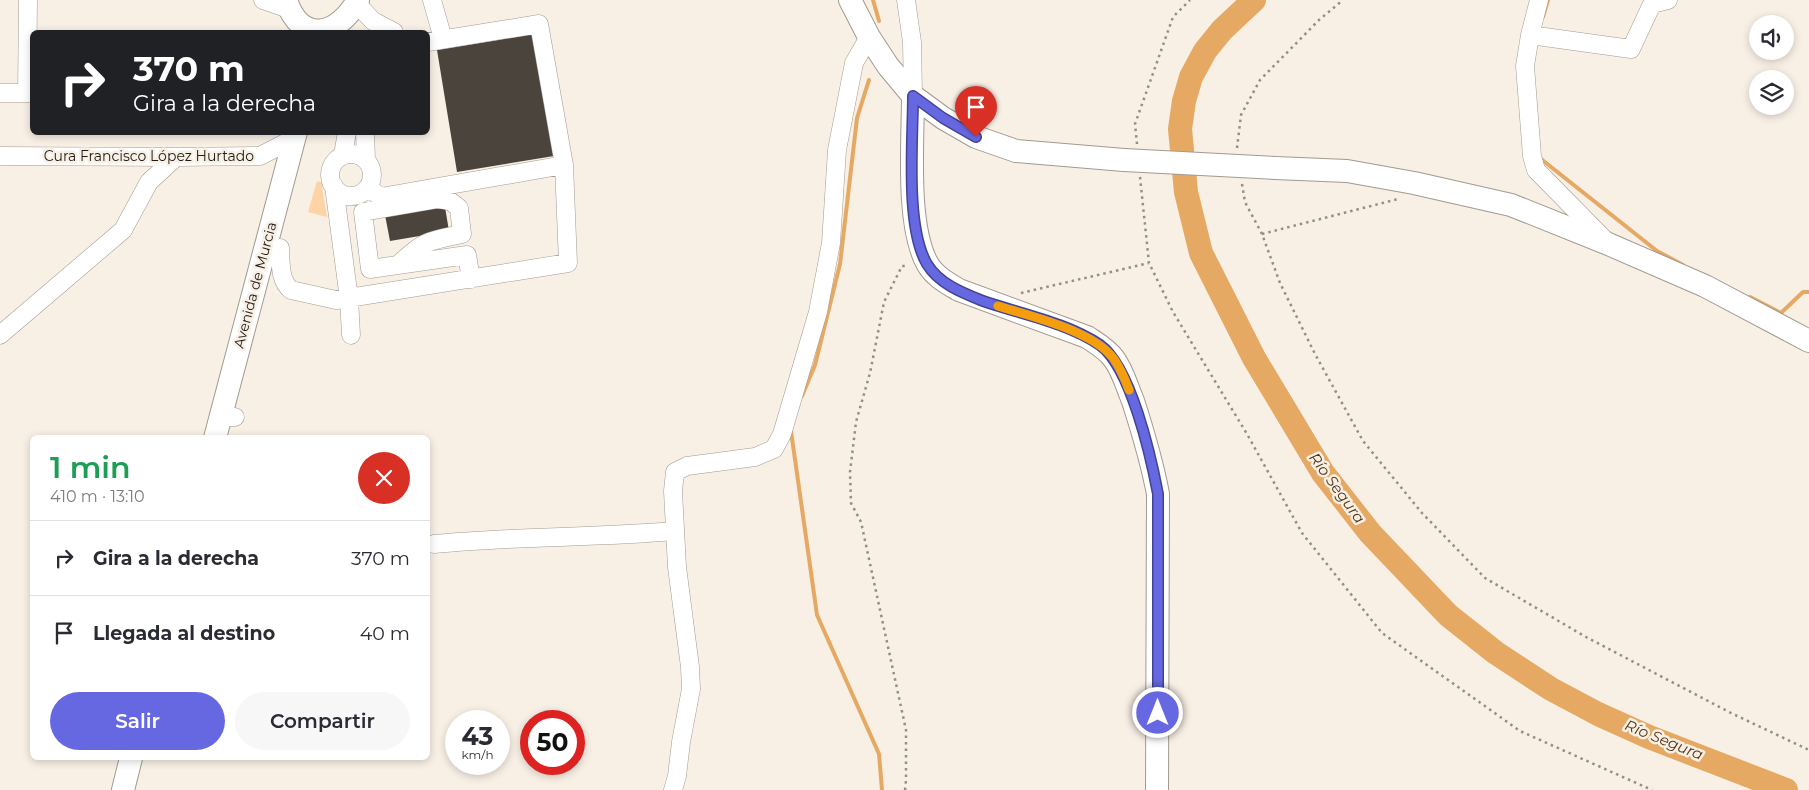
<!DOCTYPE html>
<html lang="es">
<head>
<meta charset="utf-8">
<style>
  :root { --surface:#fff; --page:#f7f7f7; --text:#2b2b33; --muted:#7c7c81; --line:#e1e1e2; --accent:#6668e1 }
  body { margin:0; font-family:Montserrat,sans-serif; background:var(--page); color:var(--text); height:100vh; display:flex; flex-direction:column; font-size:19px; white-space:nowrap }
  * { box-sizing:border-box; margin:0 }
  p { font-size:16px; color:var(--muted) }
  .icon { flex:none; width:28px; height:28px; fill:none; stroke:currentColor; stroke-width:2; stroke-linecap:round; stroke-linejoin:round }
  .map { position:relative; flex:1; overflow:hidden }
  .details { position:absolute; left:30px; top:435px; width:400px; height:325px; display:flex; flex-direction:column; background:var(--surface); border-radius:8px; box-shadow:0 2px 8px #0003 }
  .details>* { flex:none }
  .guide { position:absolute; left:30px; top:30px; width:400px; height:105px; border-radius:8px; box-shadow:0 2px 8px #0003; background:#202124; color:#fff; overflow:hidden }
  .controls { position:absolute; left:1749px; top:15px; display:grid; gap:10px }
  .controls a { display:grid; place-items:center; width:45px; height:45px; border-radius:50%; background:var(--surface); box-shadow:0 2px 8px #0003; font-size:25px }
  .speed { position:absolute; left:445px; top:710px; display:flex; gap:10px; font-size:25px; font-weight:700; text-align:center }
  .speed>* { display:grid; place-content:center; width:65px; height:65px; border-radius:50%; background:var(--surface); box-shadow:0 2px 8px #0003; line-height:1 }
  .speed small { font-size:12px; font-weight:400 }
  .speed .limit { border:8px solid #d22; background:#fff; color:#111 }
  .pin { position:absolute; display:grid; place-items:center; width:42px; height:42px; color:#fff; margin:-51px -21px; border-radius:50% 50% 50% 0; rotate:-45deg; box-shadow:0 0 5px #0007 }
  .pin .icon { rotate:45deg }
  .me { position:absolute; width:55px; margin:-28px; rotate:0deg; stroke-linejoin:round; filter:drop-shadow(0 0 4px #0008) }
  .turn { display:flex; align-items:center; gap:18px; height:105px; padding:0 20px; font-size:22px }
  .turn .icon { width:65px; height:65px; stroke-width:2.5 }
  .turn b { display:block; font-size:35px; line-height:42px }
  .round { display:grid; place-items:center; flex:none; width:52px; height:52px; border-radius:26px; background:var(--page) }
  .head { display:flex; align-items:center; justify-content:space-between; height:85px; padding:0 20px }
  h1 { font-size:30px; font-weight:600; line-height:38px; color:#1e9e55 }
  .cta { display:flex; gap:10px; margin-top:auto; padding:10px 20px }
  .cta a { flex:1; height:58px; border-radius:30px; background:var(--accent); color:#fff; font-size:20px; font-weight:600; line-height:58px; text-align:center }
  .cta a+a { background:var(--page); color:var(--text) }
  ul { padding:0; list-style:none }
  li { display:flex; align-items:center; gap:15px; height:75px; padding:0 20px; border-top:1px solid var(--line) }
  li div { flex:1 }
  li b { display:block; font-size:19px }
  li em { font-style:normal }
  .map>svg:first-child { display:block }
  .green { fill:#fed4a7 }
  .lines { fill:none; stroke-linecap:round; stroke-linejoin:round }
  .stream { stroke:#e6a963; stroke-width:4 }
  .river { stroke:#e6a963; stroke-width:24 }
  .building { fill:#4b443d }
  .minor-casing { stroke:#a29a91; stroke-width:19 }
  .major-casing { stroke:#a29a91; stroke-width:24 }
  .path { stroke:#948e86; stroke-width:2.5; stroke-dasharray:2.5 4; stroke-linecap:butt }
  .minor { stroke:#fff; stroke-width:18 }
  .major { stroke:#fff; stroke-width:22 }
  .major-bridge-casing { stroke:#a29a91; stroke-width:24; stroke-linecap:butt }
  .major-bridge { stroke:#fff; stroke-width:22 }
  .route-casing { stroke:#424492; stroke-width:12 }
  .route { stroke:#6668e1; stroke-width:9 }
  .slow { stroke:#f59e0b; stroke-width:9 }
  .labels { text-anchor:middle; stroke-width:5; stroke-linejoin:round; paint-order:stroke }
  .street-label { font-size:14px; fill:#1f1c18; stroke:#f8efe5 }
  .water-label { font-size:15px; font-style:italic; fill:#4f3618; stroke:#f8efe5 }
</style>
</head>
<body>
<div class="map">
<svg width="1809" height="790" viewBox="0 0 1809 790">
  <rect width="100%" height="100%" fill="#f8efe5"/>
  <!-- green -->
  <path class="green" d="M 317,181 L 323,183 L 322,187 L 327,217 L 308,212 Z"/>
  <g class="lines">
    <!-- stream -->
    <path class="stream" d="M 873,0 L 879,21
      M 1543,17 L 1548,0
      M 1540,157 L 1541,159 L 1657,251 L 1683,265
      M 1750,297 L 1781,313 L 1803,292 L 1809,292
      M 802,396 L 815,365 L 840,264 L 857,118 L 869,80
      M 791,431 L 817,615 L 879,754 L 882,790"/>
    <!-- river -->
    <path class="river" d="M 1254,0 L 1222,30 L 1205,51 L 1191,77 L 1184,101 L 1180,129 L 1186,192 L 1201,253 L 1254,358 L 1323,473 L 1370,533 L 1448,615 L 1496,653 L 1551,689 L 1598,714 L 1649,737 L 1786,790"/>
  </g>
  <!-- building -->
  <path class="building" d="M 534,34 L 554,156 L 457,172 L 437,50 Z
    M 445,207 L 449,231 L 390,241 L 385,215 Z"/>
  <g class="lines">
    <defs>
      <path id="minor" d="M 263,0 L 289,9
        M 432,0 L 443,39
        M 906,0 L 912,42 L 913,96
        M 356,3 L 373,21 L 394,32
        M 1530,35 L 1539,0
        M 0,93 L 32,93
        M 27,93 L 28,0
        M 365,132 L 366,160
        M330 175a21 21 0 1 1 42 0a21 21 0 1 1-42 0Z
        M 343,155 L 347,132
        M 0,156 L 176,157 L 260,156 L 295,138
        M 334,186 L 349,299 L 351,335
        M 368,188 L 381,197 L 564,165
        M 1606,241 L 1536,170 L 1532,156 L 1525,66 L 1530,35 L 1631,49 L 1652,4 L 1668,0
        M 280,248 C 281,262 279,280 291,290 L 336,300 L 568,263 L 564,165 L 539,24 L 428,42
        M 398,265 C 424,240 428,241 462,234 L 459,208 L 450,201 L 438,199 L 363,212 L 370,269 L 467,255 L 471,279
        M 0,335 L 123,230 L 149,182 L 176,157
        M 220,417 L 235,417
        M 434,544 C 514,536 594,538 675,531
        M 673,790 L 677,776 L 681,742 L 691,689 L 690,667 L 677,567 L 673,491 L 675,472 L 687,466 L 755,457 L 774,449 L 782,434 L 818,312 L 831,243 L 837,150 L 854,63 L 869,37"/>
      <path id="major" d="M 286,0 C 301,45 338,36 358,0
        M 850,0 L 869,37 L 888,66 L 913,96 L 943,118 L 976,137 L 1016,151 L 1124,160
        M 913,96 C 913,141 906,224 927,263 C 934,276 947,283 959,290 L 1087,337 C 1096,343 1107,349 1114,359 C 1123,371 1127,387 1133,401 C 1143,432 1152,462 1158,494 L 1157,790
        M 1275,168 L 1347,171 L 1414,183 L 1511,205 L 1606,243 L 1705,286 L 1809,341
        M 215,438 L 296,132
        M 123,790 L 131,758"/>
    </defs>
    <!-- minor casing -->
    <use href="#minor" class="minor-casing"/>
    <!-- major casing -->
    <use href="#major" class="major-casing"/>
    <!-- path -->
    <path class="path" d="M 1137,144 L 1135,124 L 1173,17 L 1190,0
      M 1237,148 L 1241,115 L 1260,80 L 1319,20 L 1343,0
      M 1140,177 L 1149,263 L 1173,312 L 1247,434 L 1302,533 L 1382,633 L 1520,731 L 1652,790
      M 1242,184 L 1245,202 L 1262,234 L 1280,283 L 1315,354 L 1363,441 L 1422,513 L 1485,578 L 1586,637 L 1731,713 L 1809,750
      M 1262,234 L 1398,199
      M 1021,293 L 1149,263
      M 905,790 L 906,780 L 906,730 L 861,522 L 851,503 L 850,472 L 856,422 L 870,373 L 884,302 L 902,266 L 908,266"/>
    <!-- minor -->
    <use href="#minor" class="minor"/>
    <!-- major -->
    <use href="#major" class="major"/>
    <defs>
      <path id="major-bridge" d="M 1124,160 L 1275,168"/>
    </defs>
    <!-- major-bridge casing -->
    <use href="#major-bridge" class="major-bridge-casing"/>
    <!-- major-bridge -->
    <use href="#major-bridge" class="major-bridge"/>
  </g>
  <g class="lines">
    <defs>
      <path id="route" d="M 976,137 L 943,118 L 913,96 C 913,140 905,227 927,264 C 939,284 963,293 983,301 C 1021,314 1068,323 1100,345 C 1131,367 1151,457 1158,494 L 1158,713"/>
    </defs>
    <!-- route casing -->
    <use href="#route" class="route-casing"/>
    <!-- route -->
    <use href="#route" class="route"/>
    <!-- slow -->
    <path class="slow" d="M 998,306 C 1030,316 1094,331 1114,359 C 1120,368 1125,379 1129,390"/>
  </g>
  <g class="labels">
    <!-- street labels -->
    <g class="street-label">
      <text x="149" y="161">Cura Francisco López Hurtado</text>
      <text transform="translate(255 285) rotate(-75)" y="5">Avenida de Murcia</text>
    </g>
    <!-- water labels -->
    <g class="water-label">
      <text transform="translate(1337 488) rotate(54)" y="5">Río Segura</text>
      <text transform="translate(1664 740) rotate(22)" y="5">Río Segura</text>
    </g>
  </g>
</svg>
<div class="controls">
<a><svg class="icon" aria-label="sound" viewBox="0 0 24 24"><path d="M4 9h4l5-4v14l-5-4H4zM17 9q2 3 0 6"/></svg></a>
<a><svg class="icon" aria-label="layers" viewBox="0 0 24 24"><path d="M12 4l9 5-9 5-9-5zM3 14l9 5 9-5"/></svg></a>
</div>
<div class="speed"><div>43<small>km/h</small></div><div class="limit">50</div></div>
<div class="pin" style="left:976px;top:137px;background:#d93025"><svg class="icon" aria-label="arrive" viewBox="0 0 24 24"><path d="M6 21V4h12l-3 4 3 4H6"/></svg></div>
<svg class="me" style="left:1158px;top:713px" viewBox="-20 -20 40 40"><circle r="17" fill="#6668e1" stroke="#fff" stroke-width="3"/><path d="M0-11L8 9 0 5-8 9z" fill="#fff"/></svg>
<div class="guide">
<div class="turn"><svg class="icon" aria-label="right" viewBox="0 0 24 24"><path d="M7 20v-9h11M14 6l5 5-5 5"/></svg><div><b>370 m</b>Gira a la derecha</div></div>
</div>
<section class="details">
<div class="head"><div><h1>1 min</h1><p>410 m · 13:10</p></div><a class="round" style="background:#d93025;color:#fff"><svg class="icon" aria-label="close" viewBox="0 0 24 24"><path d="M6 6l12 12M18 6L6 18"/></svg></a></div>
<ul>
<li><svg class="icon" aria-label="right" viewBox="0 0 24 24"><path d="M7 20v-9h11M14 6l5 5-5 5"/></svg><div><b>Gira a la derecha</b></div><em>370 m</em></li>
<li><svg class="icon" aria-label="arrive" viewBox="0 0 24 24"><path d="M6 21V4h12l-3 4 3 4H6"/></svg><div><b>Llegada al destino</b></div><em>40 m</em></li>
</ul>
<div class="cta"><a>Salir</a><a>Compartir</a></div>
</section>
</div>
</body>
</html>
